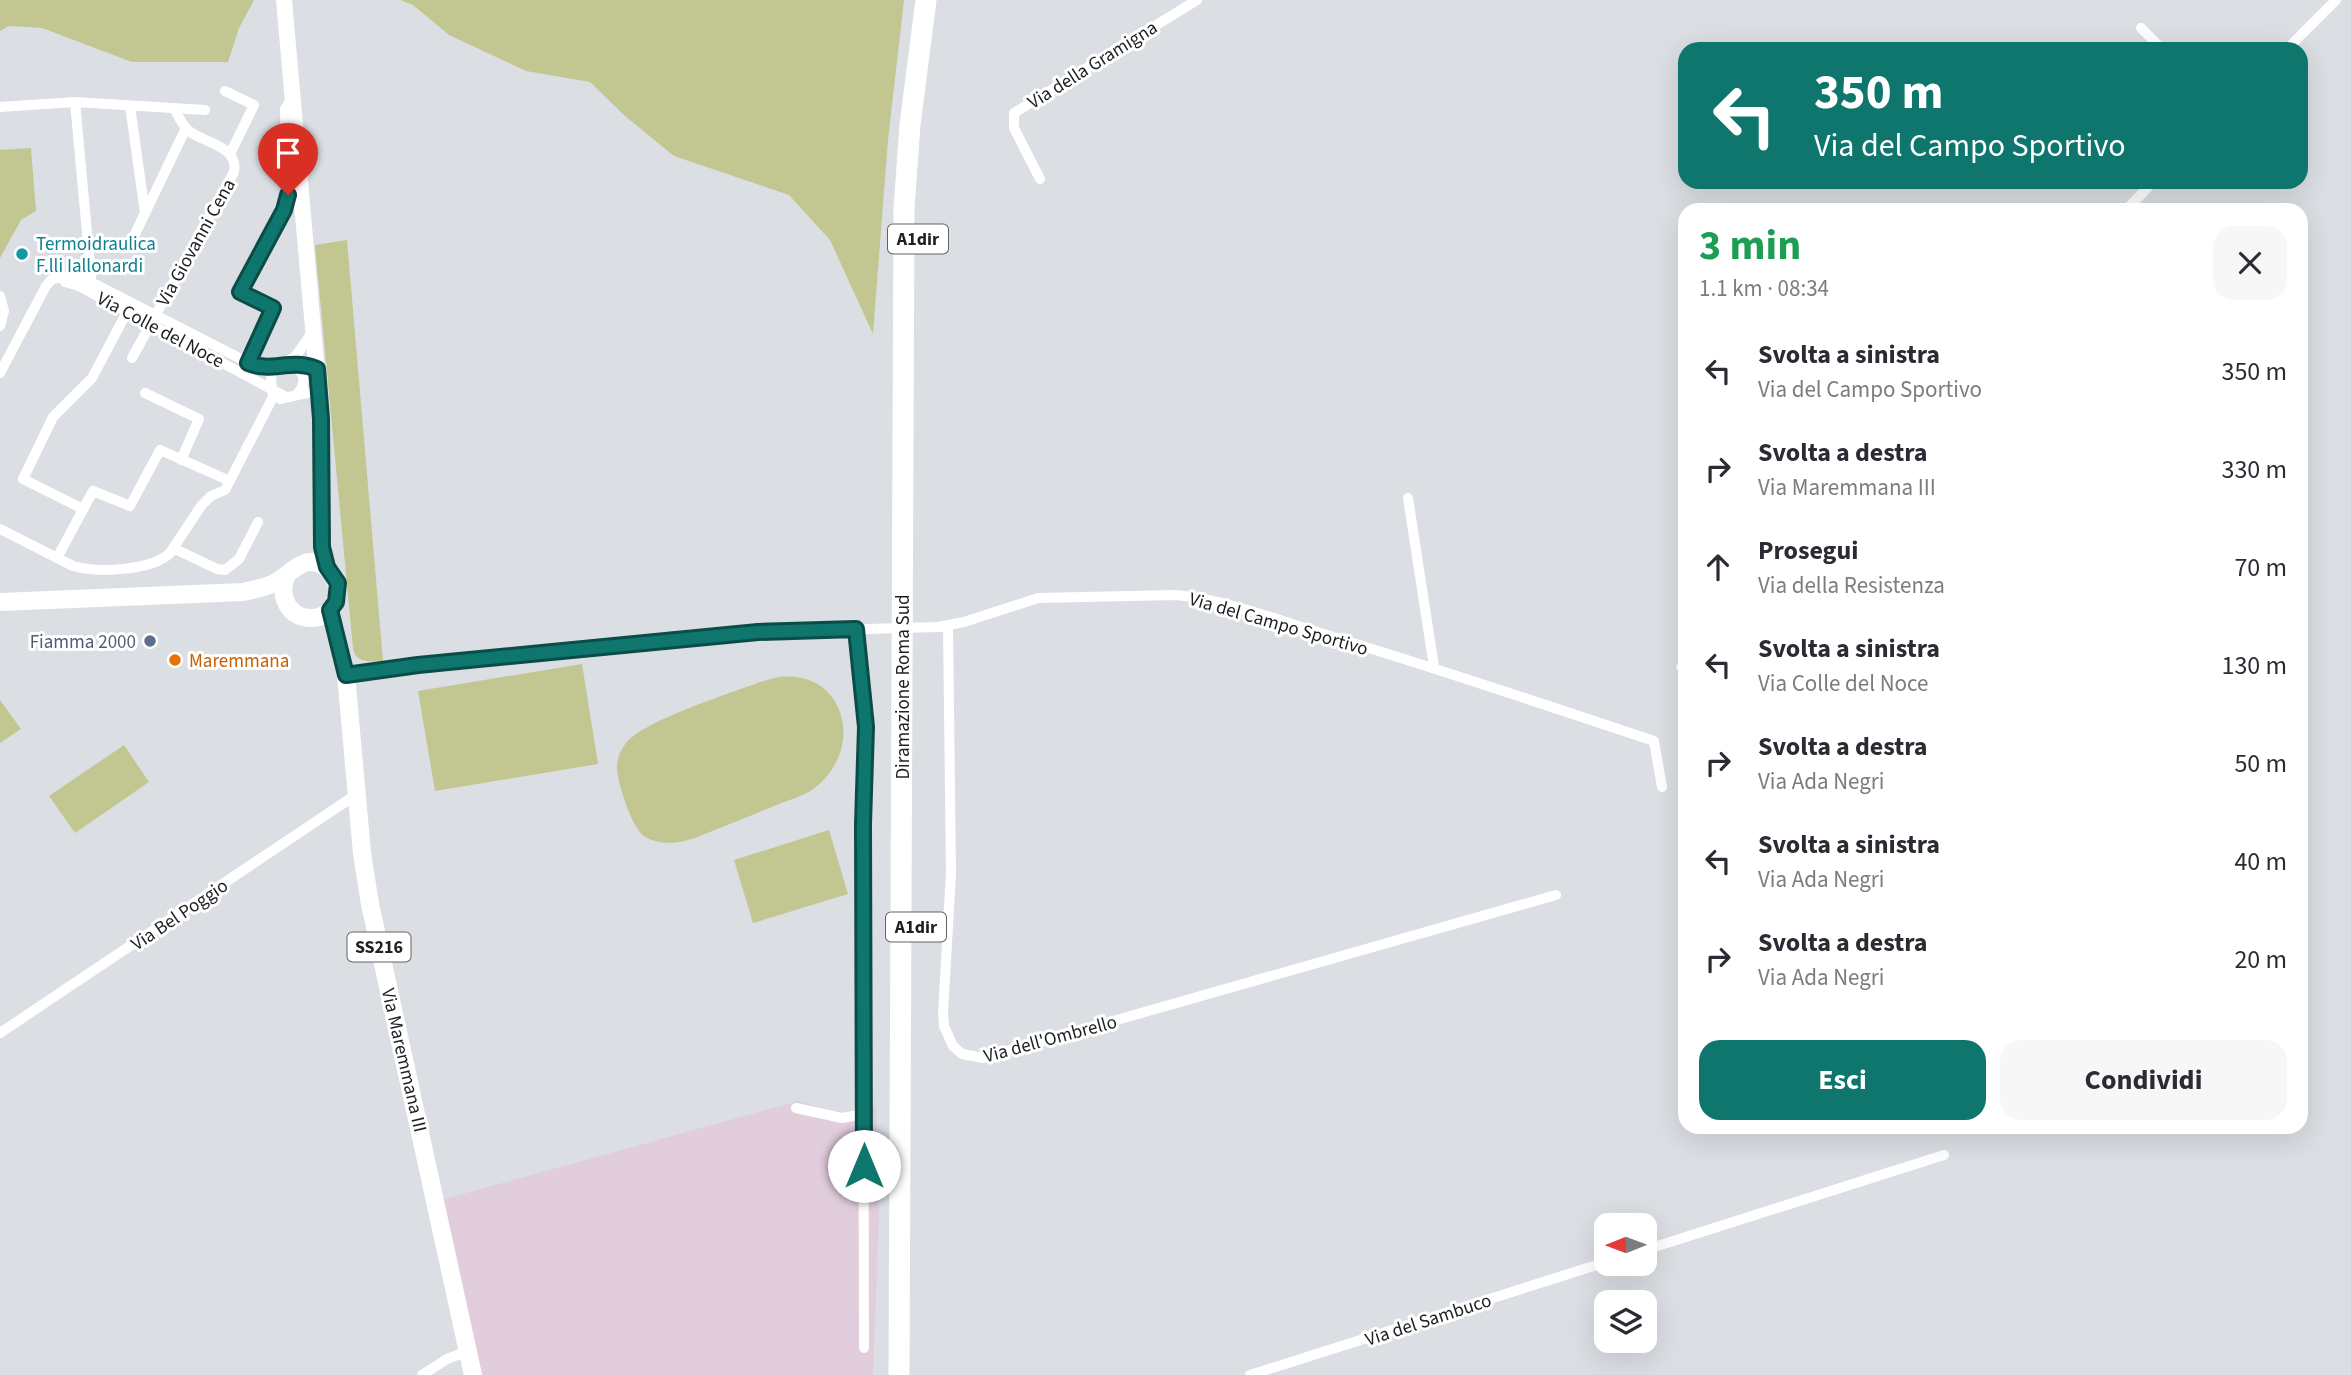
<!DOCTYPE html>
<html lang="it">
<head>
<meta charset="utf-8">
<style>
  :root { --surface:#fff; --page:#f7f7f7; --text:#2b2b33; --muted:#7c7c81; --accent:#0f766e }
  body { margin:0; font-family:"Source Sans 3",sans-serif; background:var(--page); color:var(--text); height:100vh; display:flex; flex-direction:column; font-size:26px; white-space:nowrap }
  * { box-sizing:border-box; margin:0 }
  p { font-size:23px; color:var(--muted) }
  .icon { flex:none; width:38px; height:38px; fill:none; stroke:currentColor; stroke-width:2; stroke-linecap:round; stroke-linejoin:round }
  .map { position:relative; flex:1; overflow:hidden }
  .drawer { position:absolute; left:1678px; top:203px; width:630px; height:931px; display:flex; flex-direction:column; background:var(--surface); border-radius:21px; box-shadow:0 7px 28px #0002 }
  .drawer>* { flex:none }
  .guide { position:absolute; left:1678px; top:42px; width:630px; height:147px; border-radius:21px; box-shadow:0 7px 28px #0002; background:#0f766e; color:#fff; overflow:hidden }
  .needle { width:46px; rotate:269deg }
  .buttons { position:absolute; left:1594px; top:1213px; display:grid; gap:14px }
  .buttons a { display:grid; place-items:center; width:63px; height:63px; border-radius:14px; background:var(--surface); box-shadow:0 7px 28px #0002; font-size:35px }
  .pin { position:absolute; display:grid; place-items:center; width:60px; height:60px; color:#fff; margin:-72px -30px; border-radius:50% 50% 50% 0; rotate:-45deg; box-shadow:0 0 7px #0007 }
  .pin .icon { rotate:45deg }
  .me { position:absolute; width:77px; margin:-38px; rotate:0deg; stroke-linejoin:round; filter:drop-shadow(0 0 5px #0008) }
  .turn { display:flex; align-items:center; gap:24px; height:147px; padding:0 21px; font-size:32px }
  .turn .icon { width:91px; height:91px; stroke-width:2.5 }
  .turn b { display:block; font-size:49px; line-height:60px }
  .round { display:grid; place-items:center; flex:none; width:74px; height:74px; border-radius:21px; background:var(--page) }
  .overview { display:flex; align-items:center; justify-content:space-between; height:119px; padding:0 21px }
  h1 { font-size:42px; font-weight:700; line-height:52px; color:#1e9e55 }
  .cta { display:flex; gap:14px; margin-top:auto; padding:14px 21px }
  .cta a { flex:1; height:80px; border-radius:21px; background:var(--accent); color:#fff; font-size:28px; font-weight:700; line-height:80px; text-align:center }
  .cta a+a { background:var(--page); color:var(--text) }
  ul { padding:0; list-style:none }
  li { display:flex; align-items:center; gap:21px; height:98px; padding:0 21px }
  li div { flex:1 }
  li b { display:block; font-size:26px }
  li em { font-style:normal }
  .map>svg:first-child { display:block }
  .commercial { fill:#e2cddc }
  .green { fill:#c2c791 }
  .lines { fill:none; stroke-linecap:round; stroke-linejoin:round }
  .street { stroke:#fff; stroke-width:10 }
  .secondary { stroke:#fff; stroke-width:16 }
  .primary { stroke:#fff; stroke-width:18 }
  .highway { stroke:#fff; stroke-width:21 }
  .route-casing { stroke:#0a4d48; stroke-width:18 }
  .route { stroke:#0f766e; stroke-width:12 }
  .culture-dot { fill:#0f9aa8; stroke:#fff; stroke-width:2.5 }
  .service-dot { fill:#5c6f8a; stroke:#fff; stroke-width:2.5 }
  .food-dot { fill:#e8710a; stroke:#fff; stroke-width:2.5 }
  .labels { text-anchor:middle; stroke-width:6; stroke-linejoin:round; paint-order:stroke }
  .shield { fill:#fff; stroke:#626264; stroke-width:2 }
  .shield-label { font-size:18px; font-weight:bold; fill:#1e1f21 }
  .street-label { font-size:19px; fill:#1e1f21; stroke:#fff }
  .culture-label { font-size:19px; fill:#0d838f; stroke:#fff; text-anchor:start }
  .service-label { font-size:19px; fill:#4e5e75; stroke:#fff; text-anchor:end }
  .food-label { font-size:19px; fill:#c56008; stroke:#fff; text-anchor:start }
</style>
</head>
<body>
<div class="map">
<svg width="2351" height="1375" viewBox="0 0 2351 1375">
  <rect width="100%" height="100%" fill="#dbdee3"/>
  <!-- commercial -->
  <path class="commercial" d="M 798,1101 L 832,1111 L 850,1112 L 876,1105 L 879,1213 L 873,1375 L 480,1375 L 441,1200 Z"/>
  <!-- green -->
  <path class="green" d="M 0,0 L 254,0 L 239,28 L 228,62 L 132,62 L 42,28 L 9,26 L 0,31 Z
    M 400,0 L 904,0 L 888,140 L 873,334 L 830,240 L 789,195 L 674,156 L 625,116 L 590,82 L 526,71 L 449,35 L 413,5 Z
    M 31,148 L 36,211 L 21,220 L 0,258 L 0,150 Z
    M 347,240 L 383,661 C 369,661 356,664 353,648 L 315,245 Z
    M 582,664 L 598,764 L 435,791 L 418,691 Z
    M 778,677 C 800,675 821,680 834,700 C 852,728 843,765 817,786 C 807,795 792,799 779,804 C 753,815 727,825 700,836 C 683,843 661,847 644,836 C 632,828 617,782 617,768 C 617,758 620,751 626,743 C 645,720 729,694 760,682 Z
    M 0,700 L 21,729 L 0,743 Z
    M 124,745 L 149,782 L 75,833 L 49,796 Z
    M 829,830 L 848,894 L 753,923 L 734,860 Z"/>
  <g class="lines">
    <!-- street -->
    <path class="street" d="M 2141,28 L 2162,49
      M 2287,49 L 2336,0
      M 225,91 L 254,105 L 230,154
      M 75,102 L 92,287
      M 130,106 L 145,213
      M 0,107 L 75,102 L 205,110
      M 1040,179 L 1014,128 L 1014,113 L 1197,0
      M 2126,210 L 2153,182
      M 134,236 L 186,128
      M 65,282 L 79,286 L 286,397
      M 0,296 L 4,311 L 0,326
      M 132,358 L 234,172 C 239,146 204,143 189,131 C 182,125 178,116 174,108
      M 248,363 L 273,308 L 240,292 L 287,203 L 285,109 L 288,104 L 294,104
      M 290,364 C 305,370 308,384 296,395
      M 0,373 L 46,286 L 52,279 L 70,276 L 87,280 L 255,366 L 277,367
      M 145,393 L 199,419 L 181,460
      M 280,399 L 311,392 L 318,388
      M 1408,498 L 1434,667
      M 83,509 L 23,479 L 53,417 L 92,378 L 127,312
      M 0,529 L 73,566 C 97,573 151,571 170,553 L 201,506 L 211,496 L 225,490 L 273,397 L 271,380 L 272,373 L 277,367 L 295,357 L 312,333
      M 173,548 L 217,569 L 225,570 L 239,559 L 258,522
      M 57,558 L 93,491 L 130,506 L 160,450 L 230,481
      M 948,626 L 951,873 L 943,1013 L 944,1026 L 953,1046 L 962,1054 L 983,1058 L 1556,895
      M 856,629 L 866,727 L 863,824 L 864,1348
      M 1681,667 L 1685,662
      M 346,675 L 418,665 L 758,632 L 938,627 L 964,622 L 1038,598 L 1176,595 C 1228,600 1280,621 1330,636 C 1439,669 1546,705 1654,741 L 1662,787
      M 0,1033 L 357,794
      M 796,1108 L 842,1118 L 864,1114
      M 1645,1250 L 1944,1155
      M 422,1375 L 447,1359 L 468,1351
      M 1250,1375 L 1606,1262"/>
    <!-- secondary -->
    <path class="secondary" d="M 284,0 L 321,419 L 322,547 L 327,567"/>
    <!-- primary -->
    <path class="primary" d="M 0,602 L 243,592 C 253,590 264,588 274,583 C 291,575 304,552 325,567 C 346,581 339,617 312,618 C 289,619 278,596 286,577
      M 330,610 L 346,675 L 362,853 L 370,904 L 473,1375"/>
    <!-- highway -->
    <path class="highway" d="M 899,1375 L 904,208 L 910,125 L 926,0"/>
  </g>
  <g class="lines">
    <defs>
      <path id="route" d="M 288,195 L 284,210 L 240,292 L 273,308 L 248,363 C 272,373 291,358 317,369 L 321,419 L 322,547 L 327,567 L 338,583 L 336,602 L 330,610 L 346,675 L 418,665 L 758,632 L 856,629 L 866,727 L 863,824 L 864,1166"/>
    </defs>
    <!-- route casing -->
    <use href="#route" class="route-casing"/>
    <!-- route -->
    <use href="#route" class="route"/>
  </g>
  <!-- markers -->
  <circle class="culture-dot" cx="22" cy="254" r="7"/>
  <circle class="service-dot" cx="150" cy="641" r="7"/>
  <circle class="food-dot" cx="175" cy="660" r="7"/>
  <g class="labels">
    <!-- shield labels -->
    <g class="shield">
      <rect x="888" y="224.5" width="60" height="29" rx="5"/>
      <rect x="886" y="912.5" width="60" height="29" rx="5"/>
      <rect x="347.5" y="932.5" width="63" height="29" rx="5"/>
    </g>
    <g class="shield-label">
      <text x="918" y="245">A1dir</text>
      <text x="916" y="933">A1dir</text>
      <text x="379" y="953">SS216</text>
    </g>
    <!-- street labels -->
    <g class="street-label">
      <text transform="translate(1092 64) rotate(-32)" y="7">Via della Gramigna</text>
      <text transform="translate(195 242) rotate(-61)" y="7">Via Giovanni Cena</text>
      <text transform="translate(161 329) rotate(28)" y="7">Via Colle del Noce</text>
      <text transform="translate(1279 623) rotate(16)" y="7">Via del Campo Sportivo</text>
      <text transform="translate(902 687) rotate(-90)" y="7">Diramazione Roma Sud</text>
      <text transform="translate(179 914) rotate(-34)" y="7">Via Bel Poggio</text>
      <text transform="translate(1050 1038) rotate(-15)" y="7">Via dell'Ombrello</text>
      <text transform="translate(405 1060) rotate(77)" y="7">Via Maremmana III</text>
      <text transform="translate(1428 1319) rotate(-18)" y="7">Via del Sambuco</text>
    </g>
    <!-- culture labels -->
    <g class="culture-label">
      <text x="36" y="250">Termoidraulica<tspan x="36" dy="22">F.lli Iallonardi</tspan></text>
    </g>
    <!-- service labels -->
    <g class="service-label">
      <text x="136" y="648">Fiamma 2000</text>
    </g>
    <!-- food labels -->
    <g class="food-label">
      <text x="189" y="667">Maremmana</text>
    </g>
  </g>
</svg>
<div class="buttons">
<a><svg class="needle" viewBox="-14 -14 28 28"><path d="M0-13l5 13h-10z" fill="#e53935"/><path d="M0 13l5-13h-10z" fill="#7c7c81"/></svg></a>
<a><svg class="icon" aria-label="layers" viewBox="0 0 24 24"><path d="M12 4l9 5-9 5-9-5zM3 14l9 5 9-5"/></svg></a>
</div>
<div class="pin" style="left:288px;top:195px;background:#d93025"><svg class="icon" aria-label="arrive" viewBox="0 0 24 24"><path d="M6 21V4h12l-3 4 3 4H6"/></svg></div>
<svg class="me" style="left:864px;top:1166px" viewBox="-20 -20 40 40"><circle r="19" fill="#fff"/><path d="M0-13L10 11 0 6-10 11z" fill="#0f766e"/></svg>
<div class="guide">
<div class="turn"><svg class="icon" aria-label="left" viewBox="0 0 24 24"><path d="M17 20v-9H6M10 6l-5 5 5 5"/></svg><div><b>350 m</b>Via del Campo Sportivo</div></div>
</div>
<section class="drawer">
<div class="overview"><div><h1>3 min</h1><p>1.1 km · 08:34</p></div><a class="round"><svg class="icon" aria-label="close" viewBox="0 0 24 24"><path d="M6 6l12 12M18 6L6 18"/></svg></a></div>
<ul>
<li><svg class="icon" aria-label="left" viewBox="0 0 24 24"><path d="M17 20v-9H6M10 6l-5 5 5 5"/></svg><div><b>Svolta a sinistra</b><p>Via del Campo Sportivo</p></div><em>350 m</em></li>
<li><svg class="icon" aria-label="right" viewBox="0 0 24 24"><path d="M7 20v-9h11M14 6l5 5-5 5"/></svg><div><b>Svolta a destra</b><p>Via Maremmana III</p></div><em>330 m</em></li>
<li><svg class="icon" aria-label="ahead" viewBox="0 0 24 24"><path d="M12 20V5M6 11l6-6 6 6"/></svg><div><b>Prosegui</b><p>Via della Resistenza</p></div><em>70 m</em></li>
<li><svg class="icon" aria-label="left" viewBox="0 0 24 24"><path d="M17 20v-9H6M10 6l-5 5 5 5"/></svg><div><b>Svolta a sinistra</b><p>Via Colle del Noce</p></div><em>130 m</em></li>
<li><svg class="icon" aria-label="right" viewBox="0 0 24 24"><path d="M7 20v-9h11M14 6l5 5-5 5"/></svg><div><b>Svolta a destra</b><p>Via Ada Negri</p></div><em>50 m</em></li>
<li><svg class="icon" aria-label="left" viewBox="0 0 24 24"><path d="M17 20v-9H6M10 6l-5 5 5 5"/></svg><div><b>Svolta a sinistra</b><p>Via Ada Negri</p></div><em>40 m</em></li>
<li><svg class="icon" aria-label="right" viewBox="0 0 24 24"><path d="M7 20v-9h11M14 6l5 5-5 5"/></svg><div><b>Svolta a destra</b><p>Via Ada Negri</p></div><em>20 m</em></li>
</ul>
<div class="cta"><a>Esci</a><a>Condividi</a></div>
</section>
</div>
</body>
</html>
